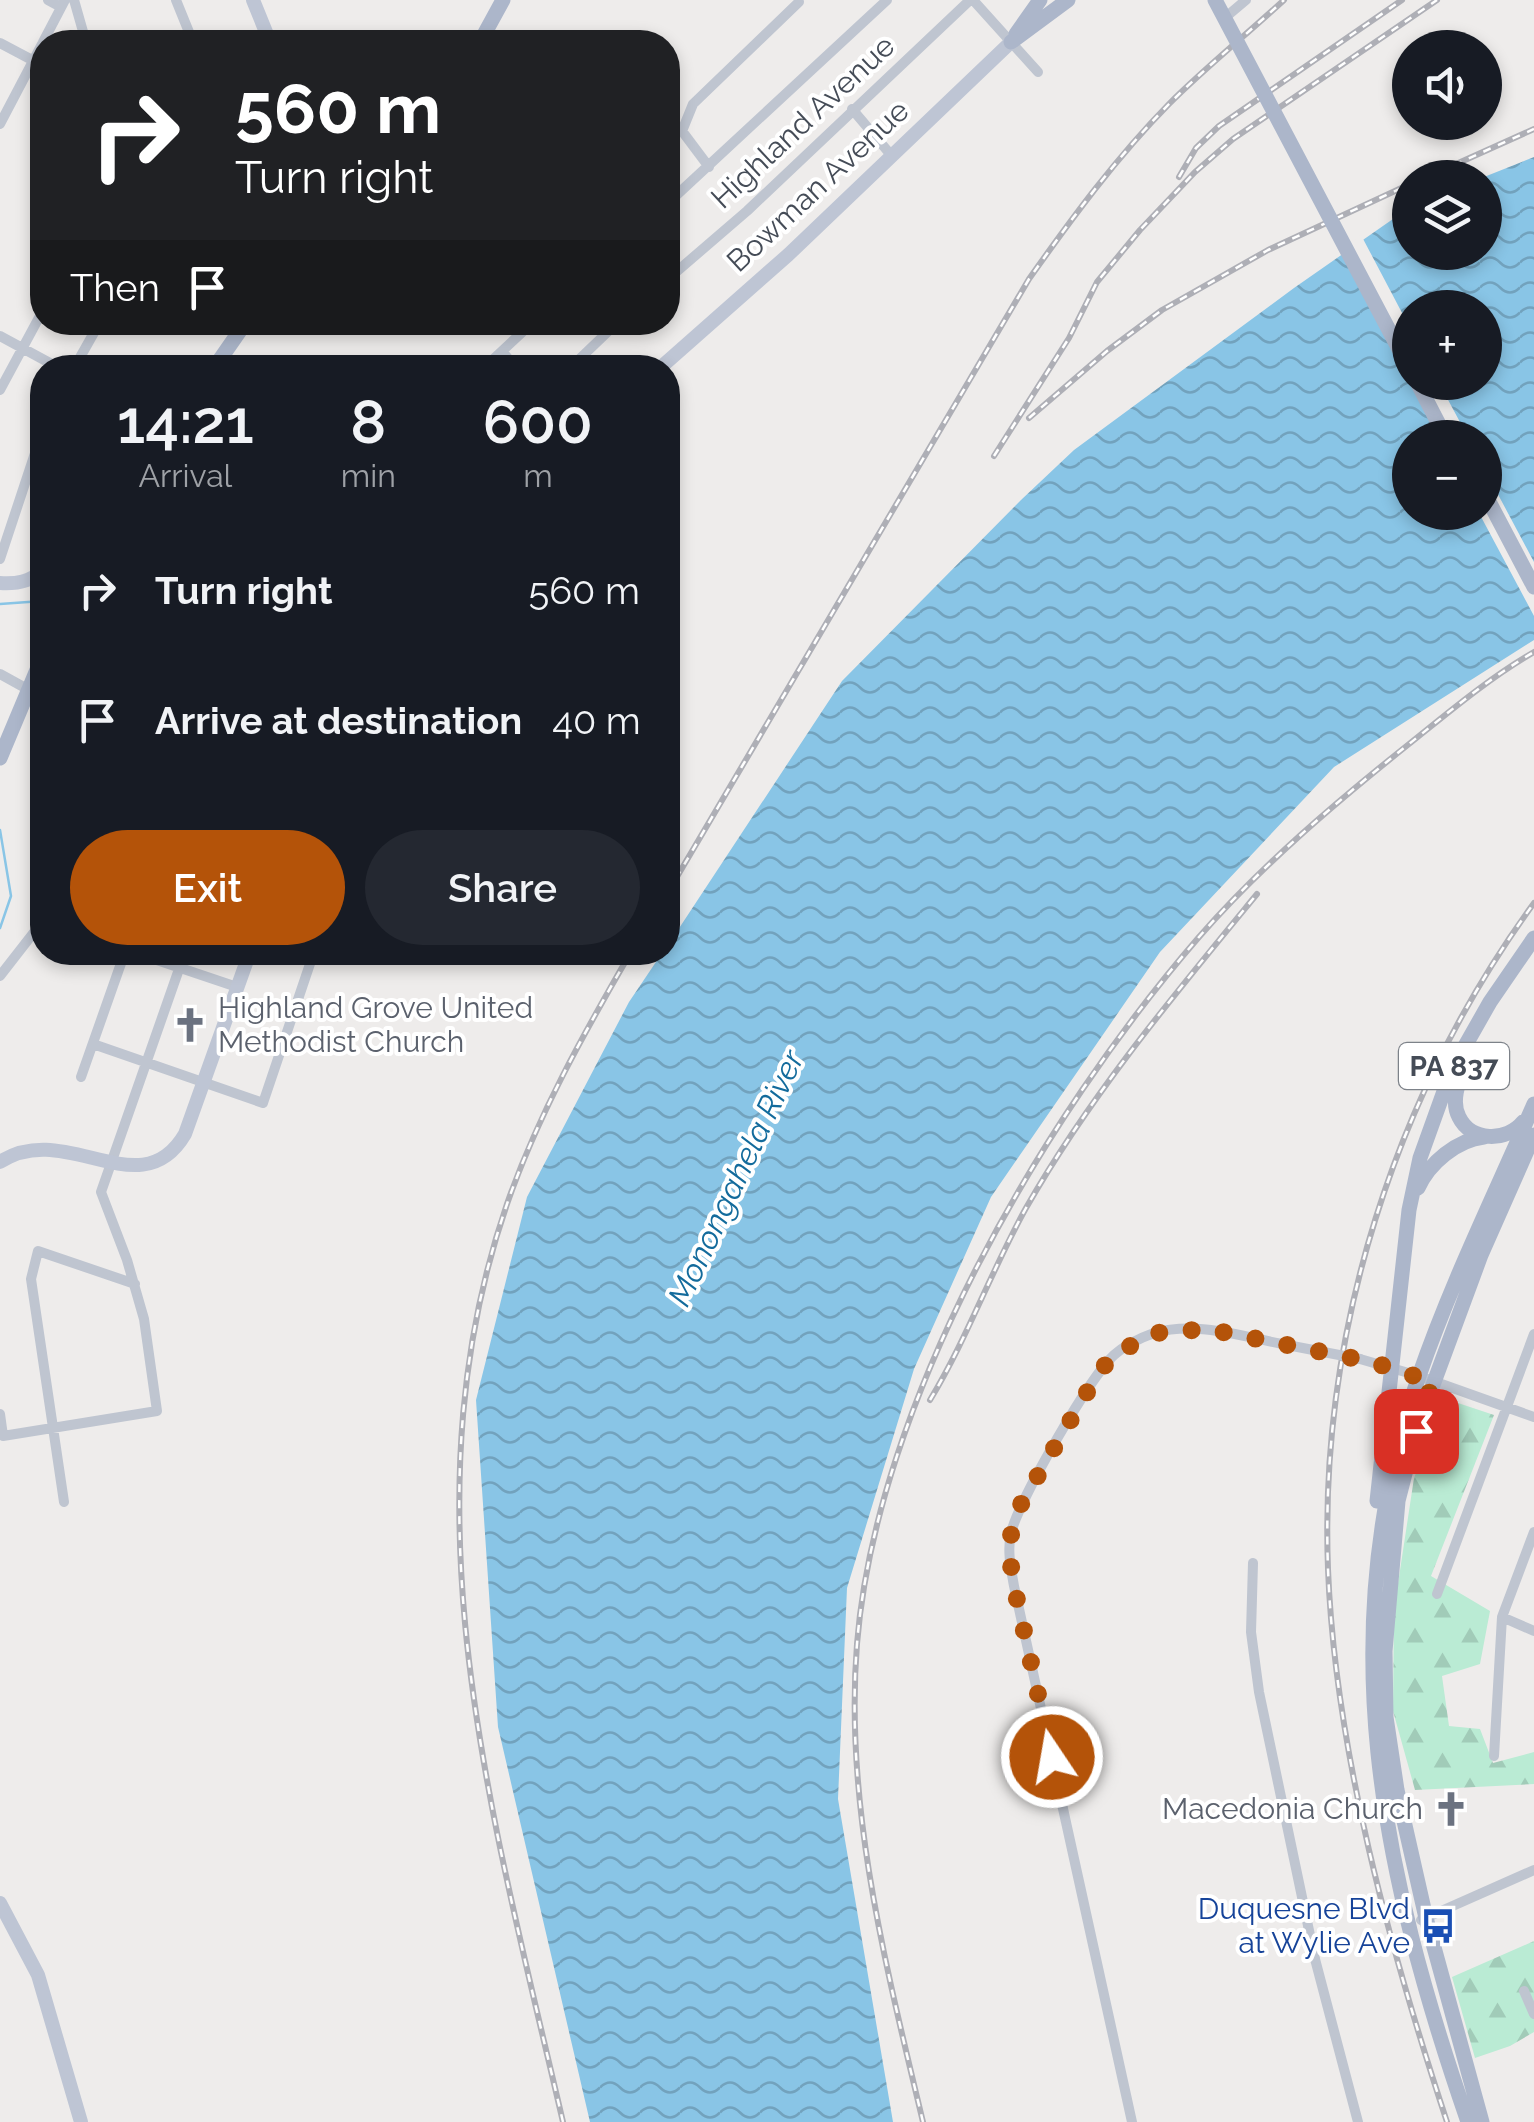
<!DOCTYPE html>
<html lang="en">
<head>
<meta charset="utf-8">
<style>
  :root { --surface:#171b24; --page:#242831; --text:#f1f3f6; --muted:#9ea1a6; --accent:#b45309 }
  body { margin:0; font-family:Raleway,sans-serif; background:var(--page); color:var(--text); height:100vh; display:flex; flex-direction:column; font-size:38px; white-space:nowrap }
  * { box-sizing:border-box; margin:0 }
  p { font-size:32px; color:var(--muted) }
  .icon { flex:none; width:55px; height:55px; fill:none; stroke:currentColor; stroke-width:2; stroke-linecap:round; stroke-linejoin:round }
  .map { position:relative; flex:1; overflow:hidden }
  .panel { position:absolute; left:30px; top:355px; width:650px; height:610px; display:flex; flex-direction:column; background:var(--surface); border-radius:40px; box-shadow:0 5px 15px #0003 }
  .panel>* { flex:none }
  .guide { position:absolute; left:30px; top:30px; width:650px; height:305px; border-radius:40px; box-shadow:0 5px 15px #0003; background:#202124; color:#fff; overflow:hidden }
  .buttons { position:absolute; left:1392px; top:30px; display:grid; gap:20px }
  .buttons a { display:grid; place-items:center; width:110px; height:110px; border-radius:50%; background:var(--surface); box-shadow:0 5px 15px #0003; font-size:50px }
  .pin { position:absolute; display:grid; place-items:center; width:85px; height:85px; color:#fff; margin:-42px; border-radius:20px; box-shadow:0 5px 15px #0006 }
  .me { position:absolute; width:110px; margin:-55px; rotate:348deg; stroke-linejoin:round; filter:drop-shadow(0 0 8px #0008) }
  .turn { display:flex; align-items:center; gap:35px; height:210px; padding:0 40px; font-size:45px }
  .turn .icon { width:130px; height:130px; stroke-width:2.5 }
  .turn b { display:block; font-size:70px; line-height:85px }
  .then { display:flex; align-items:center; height:95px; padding:0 40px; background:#0003; gap:20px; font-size:38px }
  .eta { display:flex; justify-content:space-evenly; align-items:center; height:170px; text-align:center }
  .eta b { font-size:60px; font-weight:600; line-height:70px }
  .action { display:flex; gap:20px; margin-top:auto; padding:20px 40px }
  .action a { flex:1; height:115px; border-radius:60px; background:var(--accent); color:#fff; font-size:40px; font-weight:600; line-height:115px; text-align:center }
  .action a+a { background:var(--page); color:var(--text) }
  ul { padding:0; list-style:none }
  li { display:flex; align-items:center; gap:30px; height:130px; padding:0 40px }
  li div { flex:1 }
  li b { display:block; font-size:38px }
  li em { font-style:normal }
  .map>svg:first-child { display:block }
  .forest { fill:url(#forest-firs) }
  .water { fill:url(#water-waves); fill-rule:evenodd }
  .pier { fill:#eeeceb }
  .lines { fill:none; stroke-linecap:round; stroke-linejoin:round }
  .stream { stroke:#89c5e6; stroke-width:2.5 }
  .street { stroke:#bfc5d0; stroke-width:10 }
  .secondary { stroke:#bec5d4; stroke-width:14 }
  .primary { stroke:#acb6ca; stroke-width:15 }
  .rail-casing { stroke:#aeafb6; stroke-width:6 }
  .rail { stroke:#fff; stroke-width:2.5; stroke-dasharray:8; stroke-linecap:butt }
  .street-bridge { stroke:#bfc5d0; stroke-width:10 }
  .primary-bridge { stroke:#acb6ca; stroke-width:15 }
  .route { stroke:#b45309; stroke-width:18; stroke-dasharray:0 32.4 }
  .labels { text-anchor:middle; stroke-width:8; stroke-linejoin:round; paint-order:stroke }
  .shield { fill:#fff; stroke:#7d8289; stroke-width:2.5 }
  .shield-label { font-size:28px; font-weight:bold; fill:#454c57 }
  .street-label { font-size:30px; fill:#454c57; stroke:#fff }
  .worship-label { font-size:30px; fill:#5b616d; stroke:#fff; text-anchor:start }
  .transit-label { font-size:30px; fill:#164399; stroke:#fff; text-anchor:end }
  .water-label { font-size:32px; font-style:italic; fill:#136b9c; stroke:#fff }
</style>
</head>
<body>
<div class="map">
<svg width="1534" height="2122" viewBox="0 0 1534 2122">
  <defs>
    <pattern id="forest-firs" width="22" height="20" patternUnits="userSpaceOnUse" patternTransform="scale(2.5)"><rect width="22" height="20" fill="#baebd4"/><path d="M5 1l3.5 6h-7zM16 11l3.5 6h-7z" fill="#a1cbb8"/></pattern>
    <pattern id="water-waves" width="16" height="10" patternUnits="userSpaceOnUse" patternTransform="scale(2.5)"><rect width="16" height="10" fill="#89c5e6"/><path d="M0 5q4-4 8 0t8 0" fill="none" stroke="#72a2bd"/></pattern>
  </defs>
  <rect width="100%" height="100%" fill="#eeeceb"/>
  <!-- forest -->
  <path class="forest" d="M 1446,1399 L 1494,1415 L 1431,1576 L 1490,1611 L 1480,1664 L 1442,1676 L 1449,1726 L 1480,1729 L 1493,1763 L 1534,1752 L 1534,1784 L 1415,1790 L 1393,1711 L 1394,1610 L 1414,1478 Z
    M 1534,1941 L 1534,2032 L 1510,2046 L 1475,2058 L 1452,1977 Z"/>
  <!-- water -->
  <path class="water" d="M 1534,157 L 1534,640 L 1334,767 L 1160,952 L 991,1197 L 914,1369 L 847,1588 L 838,1799 L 893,2122 L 590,2122 L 498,1727 L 476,1400 L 527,1197 L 629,1002 L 662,953 L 668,952 L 668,945 L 842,681 L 1021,500 L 1074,450 L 1294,288 L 1403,212 L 1410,210 L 1410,252 L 1485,252 L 1484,177 ZM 1410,308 L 1485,308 L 1485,382 L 1410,382 ZM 1410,438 L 1485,438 L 1485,512 L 1410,512 Z"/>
  <!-- pier -->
  <path class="pier" d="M 1361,235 L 1410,328 L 1410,382 L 1439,383 L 1468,437 L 1439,437 L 1340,250 Z
    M 1485,470 L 1534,562 L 1534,616 L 1479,513 L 1485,512 Z"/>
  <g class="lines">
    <!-- stream -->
    <path class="stream" d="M 0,604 L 42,601
      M 0,830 L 11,896 L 0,928"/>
    <!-- street -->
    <path class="street" d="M 48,0 L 61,7
      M 74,0 L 86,42
      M 176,0 L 193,42
      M 973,0 L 1038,72
      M 1227,16 L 1246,0
      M 43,42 L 65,0
      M 0,43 L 34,61
      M 852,109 L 891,155
      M 0,124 L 42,44
      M 709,167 L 682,131 L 693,104 L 799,2
      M 668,203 L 887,0
      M 668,279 L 747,211 L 970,0
      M 0,336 L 59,368
      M 502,351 L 516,368
      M 115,366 L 119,368
      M 74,368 L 100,322
      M 484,368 L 533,322
      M 570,368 L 618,322
      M 0,390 L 42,312
      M 0,559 L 42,432
      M 0,674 L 29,690
      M 133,952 L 237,987
      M 0,976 L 42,922
      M 93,1044 L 263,1103 L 314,952
      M 81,1077 L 125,952
      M 1360,1359 L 1419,1376 L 1534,1417
      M 0,1414 L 3,1436 L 157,1411 L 144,1319 L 127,1260 L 101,1192 L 185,952
      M 64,1502 L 31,1279 L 38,1251 L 135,1284
      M 1253,1563 L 1251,1632 L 1259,1692 L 1315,1959 L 1358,2122
      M 1437,1594 L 1534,1334
      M 1502,1617 L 1534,1631
      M 1494,1756 L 1502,1617 L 1534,1532
      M 1421,1920 L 1534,1870
      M 1524,1991 L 1534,2014
      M 1132,2122 L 1014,1586 C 1011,1569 1007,1551 1011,1533 C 1019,1500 1089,1378 1114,1355 C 1125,1345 1140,1338 1154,1333 C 1196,1321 1241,1336 1282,1344"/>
    <!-- secondary -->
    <path class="secondary" d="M 253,0 L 270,42
      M 660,368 L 788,255 L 1011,42
      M 0,583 C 16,584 30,582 42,571
      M 0,1162 C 66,1119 141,1209 185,1134 L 250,952
      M 0,1903 L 38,1975 L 81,2122"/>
    <!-- primary -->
    <path class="primary" d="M 1016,34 L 1040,0
      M 480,42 L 503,0
      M 1011,42 L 1068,0
      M 214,368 L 246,322
      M 1417,382 L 1446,438
      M 1485,494 L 1534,587
      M 0,758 L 42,658
      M 1464,1068 C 1458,1083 1451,1102 1459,1117 C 1471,1142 1507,1142 1523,1122
      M 1418,1188 C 1429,1163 1457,1140 1484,1137
      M 1377,1501 L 1409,1210 L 1420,1158 L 1452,1069 L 1490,1002 L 1534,938
      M 1468,2122 C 1382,1873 1330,1633 1419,1376 C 1451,1283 1495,1194 1534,1104
      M 1482,2122 L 1426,1918 L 1397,1790 L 1386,1717 L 1385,1651 L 1398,1501 L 1416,1431 L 1481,1255 L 1534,1135"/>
    <defs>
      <path id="rail" d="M 1179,177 L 1196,148 L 1219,126 L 1402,0
        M 1425,178 L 1534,129
        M 1029,418 L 1107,351 L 1162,310 L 1268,250 L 1410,184
        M 994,456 L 1069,338 L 1097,282 L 1140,230 L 1195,172 L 1233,139 L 1437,0
        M 668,892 L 1029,279 C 1072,218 1116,158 1169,104 C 1205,68 1246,35 1284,0
        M 930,1400 C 967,1339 991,1271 1026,1208 C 1091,1094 1174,995 1257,894
        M 563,2122 C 493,1820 402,1509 507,1204 C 538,1115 584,1033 631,952
        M 923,2122 C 886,1967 844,1805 857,1644 C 876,1403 1043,1117 1199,937 C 1261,866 1335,803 1409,744 C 1449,712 1489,678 1534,652
        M 1447,2122 C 1390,1949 1335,1751 1328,1569 C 1319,1332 1395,1094 1534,903"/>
    </defs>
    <!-- rail casing -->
    <use href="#rail" class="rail-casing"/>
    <!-- rail -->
    <use href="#rail" class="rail"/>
    <!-- street-bridge -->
    <path class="street-bridge" d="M 1282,1344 L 1360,1359"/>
    <!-- primary-bridge -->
    <path class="primary-bridge" d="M 1215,0 L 1410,370"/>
  </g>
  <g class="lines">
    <!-- route -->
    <path class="route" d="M 1052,1757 L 1014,1586 L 1010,1559 L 1011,1535 L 1020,1506 L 1099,1372 L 1115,1354 L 1155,1333 L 1208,1329 L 1372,1362 L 1433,1382 L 1416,1431"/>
  </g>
  <!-- icons -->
  <defs>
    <symbol id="church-bare" viewBox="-9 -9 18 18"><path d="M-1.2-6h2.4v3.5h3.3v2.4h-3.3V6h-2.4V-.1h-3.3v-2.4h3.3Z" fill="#6b7280" stroke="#fff" stroke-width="2.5" paint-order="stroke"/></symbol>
    <symbol id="bus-bare" viewBox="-9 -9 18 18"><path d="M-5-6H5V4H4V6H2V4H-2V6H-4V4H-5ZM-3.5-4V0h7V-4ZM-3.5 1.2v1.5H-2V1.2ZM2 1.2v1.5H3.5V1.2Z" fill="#1a4fb4" stroke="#fff" stroke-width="2.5" paint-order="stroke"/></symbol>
  </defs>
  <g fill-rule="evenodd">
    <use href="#church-bare" x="165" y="1000" width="50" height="50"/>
    <use href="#church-bare" x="1426" y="1784" width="50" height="50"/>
    <use href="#bus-bare" x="1413" y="1901" width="50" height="50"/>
  </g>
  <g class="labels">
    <!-- shield labels -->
    <rect class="shield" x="1399" y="1043" width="110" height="46" rx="8"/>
    <g class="shield-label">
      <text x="1454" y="1076">PA 837</text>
    </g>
    <!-- street labels -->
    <g class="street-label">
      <text transform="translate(803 122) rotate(-43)" y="10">Highland Avenue</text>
      <text transform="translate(818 186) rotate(-43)" y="10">Bowman Avenue</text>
    </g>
    <!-- worship labels -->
    <g class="worship-label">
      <text x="218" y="1018">Highland Grove United<tspan x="218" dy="34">Methodist Church</tspan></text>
      <text x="1423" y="1819" text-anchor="end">Macedonia Church</text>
    </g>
    <!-- transit labels -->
    <g class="transit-label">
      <text x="1410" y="1919">Duquesne Blvd<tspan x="1410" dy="34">at Wylie Ave</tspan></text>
    </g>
    <!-- water labels -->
    <g class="water-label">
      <text transform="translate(736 1178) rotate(-65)" y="11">Monongahela River</text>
    </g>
  </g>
</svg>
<div class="buttons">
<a><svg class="icon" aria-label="sound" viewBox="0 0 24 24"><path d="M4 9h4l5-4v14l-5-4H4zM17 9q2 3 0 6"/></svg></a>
<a><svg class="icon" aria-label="layers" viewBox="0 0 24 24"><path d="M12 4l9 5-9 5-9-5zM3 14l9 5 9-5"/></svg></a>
<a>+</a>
<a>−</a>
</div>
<div class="pin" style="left:1416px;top:1431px;background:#d93025"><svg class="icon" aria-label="arrive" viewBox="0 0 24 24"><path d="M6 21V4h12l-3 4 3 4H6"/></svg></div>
<svg class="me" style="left:1052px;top:1757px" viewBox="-20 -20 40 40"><circle r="17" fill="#b45309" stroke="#fff" stroke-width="3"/><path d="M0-11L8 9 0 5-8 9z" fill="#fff"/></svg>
<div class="guide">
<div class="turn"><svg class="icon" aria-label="right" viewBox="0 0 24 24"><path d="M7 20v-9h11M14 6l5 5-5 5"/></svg><div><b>560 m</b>Turn right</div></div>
<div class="then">Then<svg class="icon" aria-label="arrive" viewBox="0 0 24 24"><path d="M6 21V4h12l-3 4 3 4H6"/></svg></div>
</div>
<section class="panel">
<div class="eta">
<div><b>14:21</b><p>Arrival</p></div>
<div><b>8</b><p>min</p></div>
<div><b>600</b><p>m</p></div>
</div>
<ul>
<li><svg class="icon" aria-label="right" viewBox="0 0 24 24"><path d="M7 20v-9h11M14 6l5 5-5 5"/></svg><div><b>Turn right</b></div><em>560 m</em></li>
<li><svg class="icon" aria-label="arrive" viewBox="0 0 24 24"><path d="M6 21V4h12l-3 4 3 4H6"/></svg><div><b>Arrive at destination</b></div><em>40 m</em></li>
</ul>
<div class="action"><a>Exit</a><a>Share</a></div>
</section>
</div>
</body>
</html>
